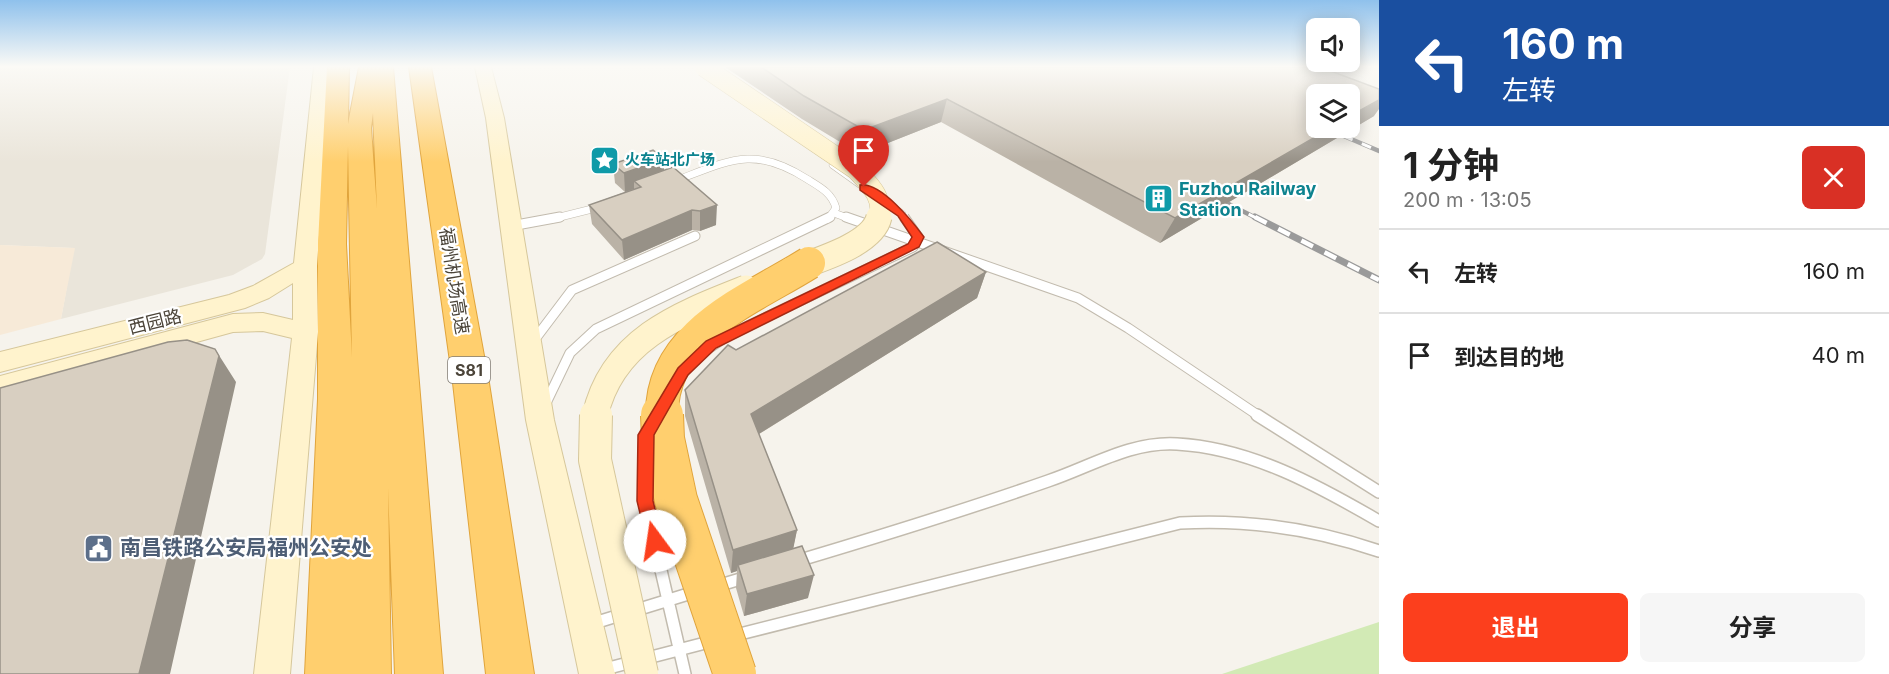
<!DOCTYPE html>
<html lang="zh">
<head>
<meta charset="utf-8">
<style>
  :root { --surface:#fff; --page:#f6f6f6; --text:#222; --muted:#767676; --line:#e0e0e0; --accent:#fc3f1d }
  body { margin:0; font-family:Inter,"Noto Sans SC",sans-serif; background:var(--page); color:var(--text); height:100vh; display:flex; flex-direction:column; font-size:22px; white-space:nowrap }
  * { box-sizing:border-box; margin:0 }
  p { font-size:20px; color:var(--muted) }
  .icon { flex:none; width:33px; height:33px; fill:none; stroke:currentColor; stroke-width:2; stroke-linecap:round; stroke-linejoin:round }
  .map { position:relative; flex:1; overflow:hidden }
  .sheet { display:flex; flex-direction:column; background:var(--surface); width:510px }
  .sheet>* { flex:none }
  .hud { background:#1a4fa0; color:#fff; overflow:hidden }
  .buttons { position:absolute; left:1306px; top:18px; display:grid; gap:12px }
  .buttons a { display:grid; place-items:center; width:54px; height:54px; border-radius:9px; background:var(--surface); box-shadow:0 3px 15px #0003; font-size:30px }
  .pin { position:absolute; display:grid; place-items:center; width:51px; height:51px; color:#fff; margin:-62px -26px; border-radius:50% 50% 50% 0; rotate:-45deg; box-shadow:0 0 6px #0007 }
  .pin .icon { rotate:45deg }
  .me { position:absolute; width:66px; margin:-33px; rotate:346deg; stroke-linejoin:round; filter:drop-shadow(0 0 4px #0008) }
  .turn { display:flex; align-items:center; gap:21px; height:126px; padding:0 24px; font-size:27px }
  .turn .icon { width:78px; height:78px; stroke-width:2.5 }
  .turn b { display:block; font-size:42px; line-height:51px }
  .round { display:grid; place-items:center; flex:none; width:63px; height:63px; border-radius:9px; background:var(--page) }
  .overview { display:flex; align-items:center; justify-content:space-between; height:102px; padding:0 24px }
  h1 { font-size:36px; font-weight:700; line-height:45px }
  .cta { display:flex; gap:12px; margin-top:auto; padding:12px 24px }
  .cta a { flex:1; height:69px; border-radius:9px; background:var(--accent); color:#fff; font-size:24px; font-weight:700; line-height:69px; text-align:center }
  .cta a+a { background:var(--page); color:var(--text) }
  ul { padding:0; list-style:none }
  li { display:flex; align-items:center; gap:18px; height:84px; padding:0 24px; border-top:2px solid var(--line) }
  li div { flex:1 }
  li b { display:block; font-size:22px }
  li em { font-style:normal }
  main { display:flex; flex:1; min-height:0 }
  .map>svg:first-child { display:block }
  .residential { fill:#eae5da }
  .commercial { fill:#f7ead8 }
  .green { fill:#d2eab5 }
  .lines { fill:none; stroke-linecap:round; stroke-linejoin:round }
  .service-far2-casing { stroke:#c2bbae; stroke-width:8 }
  .service-far1-casing { stroke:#c2bbae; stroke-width:11 }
  .service-casing { stroke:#c2bbae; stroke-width:14 }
  .secondary-casing { stroke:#d6c79b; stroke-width:2 }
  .motorway-casing { stroke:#e0a43c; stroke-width:2 }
  .service-far2 { stroke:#fff; stroke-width:7 }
  .service-far1 { stroke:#fff; stroke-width:9 }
  .service { stroke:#fff; stroke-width:11 }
  .secondary { fill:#fff3cd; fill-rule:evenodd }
  .motorway { fill:#ffcf6e; fill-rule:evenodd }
  .rail-far1-casing { stroke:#9a9a9a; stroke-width:4.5 }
  .rail-casing { stroke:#9a9a9a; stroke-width:7 }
  .rail-far1 { stroke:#fff; stroke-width:3; stroke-dasharray:10; stroke-linecap:butt }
  .rail { stroke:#fff; stroke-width:4.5; stroke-dasharray:13; stroke-linecap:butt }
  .service-bridge-far1-casing { stroke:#c2bbae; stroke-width:8; stroke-linecap:butt }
  .service-bridge-casing { stroke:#c2bbae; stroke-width:11; stroke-linecap:butt }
  .secondary-bridge-far2-casing { stroke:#d6c79b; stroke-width:20; stroke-linecap:butt }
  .secondary-bridge-far1-casing { stroke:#d6c79b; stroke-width:27; stroke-linecap:butt }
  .secondary-bridge-casing { stroke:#d6c79b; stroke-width:34; stroke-linecap:butt }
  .motorway-bridge-far1-casing { stroke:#e0a43c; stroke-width:34; stroke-linecap:butt }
  .motorway-bridge-casing { stroke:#e0a43c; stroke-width:44; stroke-linecap:butt }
  .service-bridge-far1 { stroke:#fff; stroke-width:7 }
  .service-bridge { stroke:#fff; stroke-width:9 }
  .secondary-bridge-far2 { stroke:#fff3cd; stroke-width:19 }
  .secondary-bridge-far1 { stroke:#fff3cd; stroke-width:25 }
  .secondary-bridge { stroke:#fff3cd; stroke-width:32 }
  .motorway-bridge-far1 { stroke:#ffcf6e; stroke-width:32 }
  .motorway-bridge { stroke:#ffcf6e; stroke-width:42 }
  .wall { fill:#bab2a6 }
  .shaded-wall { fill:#979187 }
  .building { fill:#d8cfc1; stroke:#979187; stroke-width:1.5 }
  .route { fill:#fc3f1d; stroke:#a42913; stroke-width:1.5 }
  .labels { text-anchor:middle; stroke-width:4.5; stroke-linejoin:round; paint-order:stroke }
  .far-culture-label { font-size:15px; font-weight:bold; fill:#0d838f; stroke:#fff; text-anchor:start }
  .shield { fill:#fff; stroke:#817c74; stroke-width:1.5 }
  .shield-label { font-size:16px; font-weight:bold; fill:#4b4439 }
  .culture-label { font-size:18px; font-weight:bold; fill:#0d838f; stroke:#fff; text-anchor:start }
  .street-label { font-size:18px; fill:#4b4439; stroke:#fff }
  .near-service-label { font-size:21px; font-weight:bold; fill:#4e5e75; stroke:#fff; text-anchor:start }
</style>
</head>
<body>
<main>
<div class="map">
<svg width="1379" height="674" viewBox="0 0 1379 674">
  <rect width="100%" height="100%" fill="#f6f3ec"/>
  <!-- residential -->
  <path class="residential" d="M 0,67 L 290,67 L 265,254 L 262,259 L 233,275 L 61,319 L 74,248 L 0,245 Z"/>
  <!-- commercial -->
  <path class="commercial" d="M 0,245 L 75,248 L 61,319 L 0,335 Z"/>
  <!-- green -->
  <path class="green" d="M 1379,622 L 1379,674 L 1222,674 Z"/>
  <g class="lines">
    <defs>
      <path id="service-far2" d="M 833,165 L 861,185
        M 675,181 C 730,160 754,145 807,179 C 820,187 832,193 836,208 L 828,219
        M 879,198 L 902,214
        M 834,213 L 850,219
        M 552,219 L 600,207"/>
      <path id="service-far1" d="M 846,217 L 1078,298 L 1128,328 L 1259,416
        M 511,226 L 560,217
        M 532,343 L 572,290 L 695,236
        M 705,351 L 729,335 L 896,255
        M 546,403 L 570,353 L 596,329 L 830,217"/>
      <path id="service" d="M 1257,415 L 1379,492
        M 646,447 L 645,501 L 685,674
        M 797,561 C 881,536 965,510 1048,481 C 1090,467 1131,441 1177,444 C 1250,448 1317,485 1379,521
        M 717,586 L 747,577
        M 591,624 L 698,591
        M 732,636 L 1180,523 C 1248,519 1314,529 1379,551
        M 601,670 L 713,641"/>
      <path id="secondary" d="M 314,67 L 330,67 L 317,266 L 318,332 L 290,674 L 254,674 L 292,338 L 263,331 L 233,332 L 0,396 L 0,376 L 233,314 L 263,313 L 293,320 L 293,283 L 269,298 L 245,308 L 0,372 L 0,352 L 229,295 L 253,286 L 294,263 Z
        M 475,67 L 491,67 L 504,118 L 554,420 L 615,674 L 579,674 L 526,420 L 486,118 Z"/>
      <path id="motorway" d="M 327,67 L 349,67 L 348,124 L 359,67 L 393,67 L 443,674 L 395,674 L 388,488 L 391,674 L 305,674 L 318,399 L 318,244 ZM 373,113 L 377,209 L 371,128 ZM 348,146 L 352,357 L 346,244 Z
        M 409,67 L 431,67 L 489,383 L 534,674 L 486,674 L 453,383 Z"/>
    </defs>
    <!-- service-far2 casing -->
    <use href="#service-far2" class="service-far2-casing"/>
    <!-- service-far1 casing -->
    <use href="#service-far1" class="service-far1-casing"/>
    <!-- service casing -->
    <use href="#service" class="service-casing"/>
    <!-- secondary casing -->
    <use href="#secondary" class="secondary-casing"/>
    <!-- motorway casing -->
    <use href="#motorway" class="motorway-casing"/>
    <!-- service-far2 -->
    <use href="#service-far2" class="service-far2"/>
    <!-- service-far1 -->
    <use href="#service-far1" class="service-far1"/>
    <!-- service -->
    <use href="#service" class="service"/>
    <!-- secondary -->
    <use href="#secondary" class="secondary"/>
    <!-- motorway -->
    <use href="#motorway" class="motorway"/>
    <defs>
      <path id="rail-far1" d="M 1325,128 L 1379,151
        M 1213,196 L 1258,219"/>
      <path id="rail" d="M 1255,217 L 1379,280"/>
    </defs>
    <!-- rail-far1 casing -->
    <use href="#rail-far1" class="rail-far1-casing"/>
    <!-- rail casing -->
    <use href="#rail" class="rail-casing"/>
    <!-- rail-far1 -->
    <use href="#rail-far1" class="rail-far1"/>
    <!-- rail -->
    <use href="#rail" class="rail"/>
    <defs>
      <path id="service-bridge-far1" d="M 902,214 L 905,219"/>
      <path id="service-bridge" d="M 896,255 L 913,247 L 918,237 L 904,217"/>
      <path id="secondary-bridge-far2" d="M 704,67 L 856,170 C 870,185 884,197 879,219"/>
      <path id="secondary-bridge-far1" d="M 791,270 C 815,261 873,245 879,217
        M 595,416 C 612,339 680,314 746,288"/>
      <path id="secondary-bridge" d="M 596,415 L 595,460 L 642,674"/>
      <path id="motorway-bridge-far1" d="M 662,416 C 660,333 750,300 809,263"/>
      <path id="motorway-bridge" d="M 662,415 L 663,439 L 676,500 L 735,674"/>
    </defs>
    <!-- service-bridge-far1 casing -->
    <use href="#service-bridge-far1" class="service-bridge-far1-casing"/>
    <!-- service-bridge casing -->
    <use href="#service-bridge" class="service-bridge-casing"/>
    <!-- secondary-bridge-far2 casing -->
    <use href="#secondary-bridge-far2" class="secondary-bridge-far2-casing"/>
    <!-- secondary-bridge-far1 casing -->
    <use href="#secondary-bridge-far1" class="secondary-bridge-far1-casing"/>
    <!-- secondary-bridge casing -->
    <use href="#secondary-bridge" class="secondary-bridge-casing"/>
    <!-- motorway-bridge-far1 casing -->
    <use href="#motorway-bridge-far1" class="motorway-bridge-far1-casing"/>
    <!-- motorway-bridge casing -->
    <use href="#motorway-bridge" class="motorway-bridge-casing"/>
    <!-- service-bridge-far1 -->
    <use href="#service-bridge-far1" class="service-bridge-far1"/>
    <!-- service-bridge -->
    <use href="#service-bridge" class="service-bridge"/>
    <!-- secondary-bridge-far2 -->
    <use href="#secondary-bridge-far2" class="secondary-bridge-far2"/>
    <!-- secondary-bridge-far1 -->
    <use href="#secondary-bridge-far1" class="secondary-bridge-far1"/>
    <!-- secondary-bridge -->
    <use href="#secondary-bridge" class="secondary-bridge"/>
    <!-- motorway-bridge-far1 -->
    <use href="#motorway-bridge-far1" class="motorway-bridge-far1"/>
    <!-- motorway-bridge -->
    <use href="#motorway-bridge" class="motorway-bridge"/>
  </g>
  <!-- wall -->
  <path class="wall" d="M 725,67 L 1320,67 L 1374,116 L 1160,243 L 941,122 L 860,154 L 802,119 Z
    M 664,159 L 664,171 L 716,225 L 700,231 L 692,230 L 624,260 L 592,224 L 589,205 L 625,192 L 615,183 L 613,164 Z
    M 986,272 L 977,298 L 759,434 L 797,530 L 793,548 L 808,598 L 744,616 L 736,588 L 737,571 L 731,573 L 685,416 L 685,390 L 736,350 Z"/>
  <!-- shaded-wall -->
  <path class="shaded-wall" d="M 947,99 L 941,122 L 860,154 L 864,130 Z
    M 1379,100 L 1379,109 L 1374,116 L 1160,243 L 1175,218 L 1331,128 L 1350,128 L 1350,116 Z
    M 664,159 L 664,178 L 634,181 L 634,189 L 625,192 L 624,173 Z
    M 717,205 L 716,225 L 700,231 L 700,211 Z
    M 692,210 L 692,230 L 624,260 L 622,240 Z
    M 986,272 L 977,298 L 749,440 L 751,414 Z
    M 215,349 L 236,382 L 170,674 L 139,674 Z
    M 797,530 L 792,555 L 738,565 L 737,571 L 731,573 L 733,550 Z
    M 814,575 L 808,598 L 744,616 L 747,594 Z"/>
  <!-- building -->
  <path class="building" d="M 761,67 L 1320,67 L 1379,89 L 1379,100 L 1350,116 L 1350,94 L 1317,94 L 1317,128 L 1331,128 L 1175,218 L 947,99 L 864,130 L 804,96 Z
    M 653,150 L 664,159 L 624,173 L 613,164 Z
    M 673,167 L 717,205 L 700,211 L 692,210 L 622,240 L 589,205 L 641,187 L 634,181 Z
    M 937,242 L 986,272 L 751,414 L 797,530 L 733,550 L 685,390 L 728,345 L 736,350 Z
    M 187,340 L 215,349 L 219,356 L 139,674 L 0,674 L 0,388 L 168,342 Z
    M 802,546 L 814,575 L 747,594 L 738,565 Z"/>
  <!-- sky -->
  <linearGradient id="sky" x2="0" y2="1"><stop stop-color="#8fc1ec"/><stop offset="0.41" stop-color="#fbfaf6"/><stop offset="1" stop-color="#fbfaf6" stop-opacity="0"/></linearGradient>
  <rect width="1379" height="162" fill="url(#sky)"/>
  <!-- route -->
  <path class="route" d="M 860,185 C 881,182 913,222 924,237 L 919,247 L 716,348 L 688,375 L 654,435 L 653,501 L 663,541 L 661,546 L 655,548 L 648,546 L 637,501 L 638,435 L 678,368 L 706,341 L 908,244 L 912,237 L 898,216 L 860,190 Z"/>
  <!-- icons -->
  <defs>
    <symbol id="sight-square" viewBox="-11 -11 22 22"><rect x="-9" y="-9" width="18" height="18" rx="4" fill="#0f9aa8" stroke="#fff"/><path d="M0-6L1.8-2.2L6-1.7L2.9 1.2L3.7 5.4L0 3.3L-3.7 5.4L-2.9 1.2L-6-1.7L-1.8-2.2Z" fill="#fff"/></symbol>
    <symbol id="building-square" viewBox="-11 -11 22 22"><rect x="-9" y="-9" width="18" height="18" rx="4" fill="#0f9aa8" stroke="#fff"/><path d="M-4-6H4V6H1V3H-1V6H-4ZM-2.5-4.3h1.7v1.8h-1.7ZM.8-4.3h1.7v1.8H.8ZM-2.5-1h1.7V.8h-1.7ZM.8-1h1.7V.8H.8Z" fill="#fff"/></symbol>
    <symbol id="civic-square" viewBox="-11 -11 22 22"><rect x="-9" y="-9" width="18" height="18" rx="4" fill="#5c6f8a" stroke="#fff"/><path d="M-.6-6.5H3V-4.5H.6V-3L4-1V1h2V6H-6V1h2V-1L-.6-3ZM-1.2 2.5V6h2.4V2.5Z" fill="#fff"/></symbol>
  </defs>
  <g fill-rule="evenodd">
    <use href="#sight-square" x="588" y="144" width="33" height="33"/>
    <use href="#building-square" x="1142" y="182" width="33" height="33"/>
    <use href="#civic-square" x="82" y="532" width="33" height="33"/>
  </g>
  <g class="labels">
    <!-- far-culture labels -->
    <g class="far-culture-label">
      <text x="625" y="165">火车站北广场</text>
    </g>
    <!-- shield labels -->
    <rect class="shield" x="448" y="357" width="42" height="26" rx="4.5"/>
    <g class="shield-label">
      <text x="469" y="376">S81</text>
    </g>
    <!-- culture labels -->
    <g class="culture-label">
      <text x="1179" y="195">Fuzhou Railway<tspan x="1179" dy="21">Station</tspan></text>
    </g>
    <!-- street labels -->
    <g class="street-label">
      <text transform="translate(454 281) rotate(81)" y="6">福州机场高速</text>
      <text transform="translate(155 322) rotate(-14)" y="6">西园路</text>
    </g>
    <!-- near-service labels -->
    <g class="near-service-label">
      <text x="120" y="555">南昌铁路公安局福州公安处</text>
    </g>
  </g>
</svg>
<div class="buttons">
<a><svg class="icon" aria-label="sound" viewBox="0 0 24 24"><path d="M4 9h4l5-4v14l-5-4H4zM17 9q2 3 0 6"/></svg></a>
<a><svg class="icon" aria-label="layers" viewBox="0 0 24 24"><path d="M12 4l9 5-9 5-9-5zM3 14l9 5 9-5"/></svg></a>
</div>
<div class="pin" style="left:864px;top:187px;background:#d93025"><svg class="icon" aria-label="arrive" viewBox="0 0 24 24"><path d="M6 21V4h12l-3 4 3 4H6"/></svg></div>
<svg class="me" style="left:655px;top:541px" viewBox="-20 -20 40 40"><circle r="19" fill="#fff"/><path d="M0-13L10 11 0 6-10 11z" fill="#fc3f1d"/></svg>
</div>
<section class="sheet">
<div class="hud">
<div class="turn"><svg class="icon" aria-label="left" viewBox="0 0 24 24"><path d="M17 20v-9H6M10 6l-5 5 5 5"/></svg><div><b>160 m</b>左转</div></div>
</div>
<div class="overview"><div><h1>1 分钟</h1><p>200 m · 13:05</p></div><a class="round" style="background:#d93025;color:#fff"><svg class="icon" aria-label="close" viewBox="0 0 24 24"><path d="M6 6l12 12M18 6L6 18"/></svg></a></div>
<ul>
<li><svg class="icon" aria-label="left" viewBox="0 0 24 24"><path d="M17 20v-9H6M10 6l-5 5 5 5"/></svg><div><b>左转</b></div><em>160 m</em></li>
<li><svg class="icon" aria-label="arrive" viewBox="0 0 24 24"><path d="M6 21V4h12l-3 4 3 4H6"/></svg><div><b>到达目的地</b></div><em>40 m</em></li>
</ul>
<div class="cta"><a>退出</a><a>分享</a></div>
</section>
</main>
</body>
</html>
